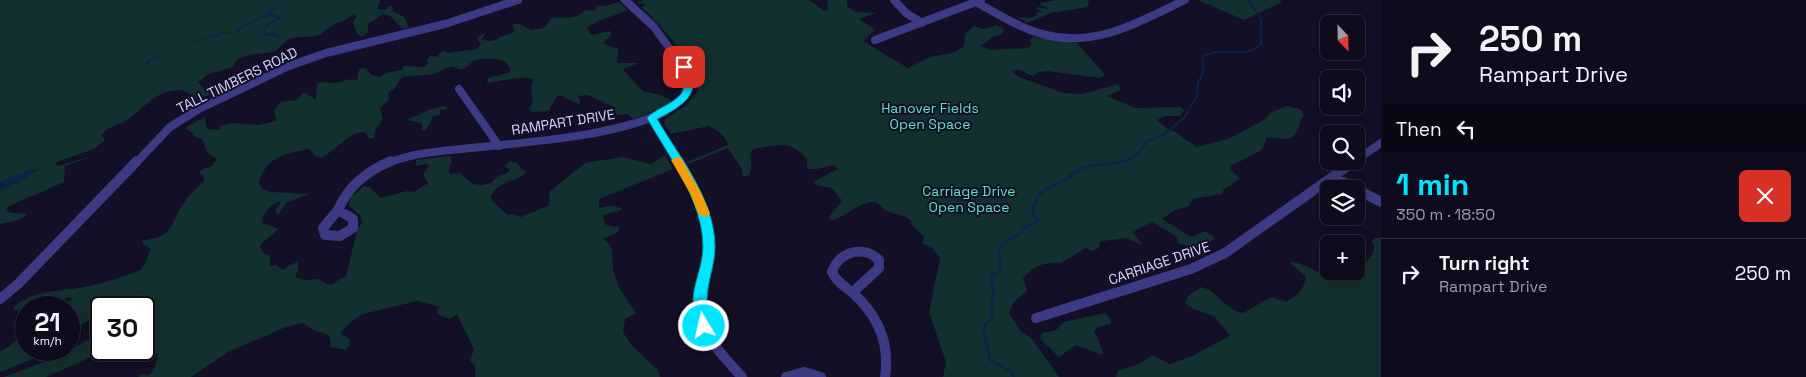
<!DOCTYPE html>
<html lang="en">
<head>
<meta charset="utf-8">
<style>
  :root { --surface:#0e0b1c; --page:#1c1929; --text:#f1f3f6; --muted:#9b9ba3; --line:#2e2b3b; --accent:#00e5ff }
  body { margin:0; font-family:"Space Grotesk",sans-serif; background:var(--page); color:var(--text); height:100vh; display:flex; flex-direction:column; font-size:19px; white-space:nowrap }
  * { box-sizing:border-box; margin:0 }
  p { font-size:16px; color:var(--muted) }
  .icon { flex:none; width:28px; height:28px; fill:none; stroke:currentColor; stroke-width:2; stroke-linecap:round; stroke-linejoin:round }
  .map { position:relative; flex:1; overflow:hidden }
  .sheet { display:flex; flex-direction:column; background:var(--surface); width:425px }
  .sheet>* { flex:none }
  .hud { background:#0e0b1c; color:var(--text); overflow:hidden }
  .needle { width:32px; rotate:158deg }
  .tools { position:absolute; left:1320px; top:15px; display:grid; gap:10px }
  .tools a { display:grid; place-items:center; width:45px; height:45px; border-radius:8px; background:var(--surface); box-shadow:0 2px 12px #0003,0 0 0 1px var(--line); font-size:25px }
  .speed { position:absolute; left:15px; top:296px; display:flex; gap:10px; font-size:25px; font-weight:700; text-align:center }
  .speed>* { display:grid; place-content:center; width:65px; height:65px; border-radius:50%; background:var(--surface); box-shadow:0 2px 12px #0003,0 0 0 1px var(--line); line-height:1 }
  .speed small { font-size:12px; font-weight:400 }
  .speed .limit { border:2px solid #111; border-radius:8px; background:#fff; color:#111 }
  .pin { position:absolute; display:grid; place-items:center; width:42px; height:42px; color:#fff; margin:-21px; border-radius:10px; box-shadow:0 2px 8px #0006 }
  .me { position:absolute; width:55px; margin:-28px; rotate:351deg; stroke-linejoin:round; filter:drop-shadow(0 0 4px #0008) }
  .turn { display:flex; align-items:center; gap:18px; height:105px; padding:0 15px; font-size:22px }
  .turn .icon { width:65px; height:65px; stroke-width:2.5 }
  .turn b { display:block; font-size:35px; line-height:42px }
  .then { display:flex; align-items:center; height:48px; padding:0 15px; background:#0003; gap:10px; font-size:19px }
  .round { display:grid; place-items:center; flex:none; width:52px; height:52px; border-radius:8px; background:var(--page) }
  .head { display:flex; align-items:center; justify-content:space-between; height:85px; padding:0 15px }
  h1 { font-size:30px; font-weight:700; line-height:38px; color:var(--accent) }
  ul { padding:0; list-style:none }
  li { display:flex; align-items:center; gap:15px; height:70px; padding:0 15px; border-top:1px solid var(--line) }
  li div { flex:1 }
  li b { display:block; font-size:19px }
  li em { font-style:normal }
  main { display:flex; flex:1; min-height:0 }
  .map>svg:first-child { display:block }
  .green { fill:#12302f }
  .water { fill:#0c2248 }
  .lines { fill:none; stroke-linecap:round; stroke-linejoin:round }
  .stream-far1 { stroke:#0c2248; stroke-width:2 }
  .stream { stroke:#0c2248; stroke-width:2.5 }
  .minor-far1 { stroke:#3d3a85; stroke-width:8 }
  .minor { stroke:#3d3a85; stroke-width:10 }
  .route { fill:#00e5ff; stroke:#0095a6 }
  .slow { fill:#f59e0b }
  .labels { text-anchor:middle; stroke-width:4; stroke-linejoin:round; paint-order:stroke }
  .street-label { font-size:14px; fill:#d9d4ff; stroke:#130f26 }
  .park-label { font-size:14px; fill:#5fe0c0; stroke:#130f26 }
</style>
</head>
<body>
<main>
<div class="map">
<svg width="1381" height="377" viewBox="0 0 1381 377">
  <rect width="100%" height="100%" fill="#130f26"/>
  <!-- green -->
  <path class="green" d="M 0,0 L 380,0 L 377,9 L 385,10 L 389,6 L 392,6 L 393,11 L 404,17 L 409,28 L 402,29 L 390,16 L 383,14 L 368,24 L 368,32 L 362,37 L 357,34 L 353,22 L 357,16 L 352,15 C 346,22 336,22 328,28 C 324,30 323,34 319,35 C 295,41 295,30 276,51 C 262,56 238,50 233,67 L 209,74 L 198,82 L 204,89 C 212,88 223,84 229,90 L 199,98 L 200,103 L 198,104 L 197,98 L 183,90 C 158,89 148,104 130,118 C 120,126 108,125 101,136 L 105,139 L 105,140 L 94,149 L 57,162 L 55,165 L 58,166 L 92,156 L 65,166 L 64,182 L 7,207 L 6,210 L 11,213 L 28,214 L 18,220 L 0,224 L 0,190 L 20,181 L 39,169 L 31,170 L 0,182 Z
    M 644,0 L 809,0 L 824,11 L 828,9 L 827,0 L 847,0 L 847,6 L 856,12 L 876,13 L 859,19 L 875,30 L 863,41 L 908,68 L 930,57 L 953,53 L 964,46 L 965,34 L 974,26 L 983,29 L 997,25 L 1004,30 L 1001,35 L 995,36 L 980,46 L 990,50 L 1028,48 L 1031,45 L 1030,40 L 1033,37 L 1077,43 L 1105,75 L 1100,78 L 1048,71 L 1039,72 L 1032,76 L 1018,69 L 1012,72 L 1019,77 L 1064,93 L 1083,94 L 1118,84 L 1121,90 L 1107,96 L 1135,108 L 1181,107 L 1184,111 L 1180,116 L 1165,116 L 1157,120 L 1166,128 L 1175,132 L 1197,147 L 1228,139 L 1264,120 L 1270,113 L 1287,106 L 1300,109 L 1304,115 C 1299,121 1299,129 1295,134 C 1289,144 1276,135 1267,138 L 1262,150 L 1231,166 L 1231,170 L 1240,179 L 1224,189 L 1222,194 L 1193,199 L 1189,206 L 1175,210 L 1162,219 L 1191,237 L 1205,231 L 1215,238 L 1199,251 L 1196,252 L 1190,246 L 1179,244 L 1176,236 L 1152,222 L 1133,232 L 1143,246 L 1127,238 L 1103,241 L 1100,242 L 1099,248 L 1092,251 L 1086,248 L 1061,263 C 1044,262 1036,265 1023,278 L 1027,291 L 1014,302 L 1009,313 L 1020,330 L 1032,339 L 1059,377 L 943,377 L 946,362 L 929,312 L 940,258 L 932,248 L 922,243 L 924,237 L 910,223 L 912,222 C 906,214 896,215 888,212 C 882,210 881,203 875,202 C 859,201 845,219 830,220 L 829,217 L 841,202 L 841,199 L 832,188 L 816,185 L 814,181 L 838,169 L 834,165 L 817,169 L 807,169 L 807,159 C 803,155 796,148 792,147 C 785,143 759,147 752,150 C 748,159 754,166 749,175 L 743,177 L 742,169 L 728,148 L 688,164 L 687,162 L 728,145 C 726,135 717,131 709,126 L 671,134 L 664,123 L 665,119 C 677,112 694,102 698,88 C 702,69 656,20 641,7 L 646,5 L 636,2 Z
    M 1056,0 L 1089,0 L 1088,7 L 1051,13 L 1027,23 L 1022,19 L 1013,17 L 1031,18 L 1037,15 L 1035,13 L 1042,12 L 1037,9 L 1037,7 L 1049,9 L 1040,5 L 1041,3 Z
    M 1198,0 L 1279,0 L 1282,2 L 1244,20 Z
    M 618,2 L 628,10 L 596,22 L 587,28 L 591,35 L 611,31 L 611,35 L 603,43 L 618,49 L 617,63 L 639,63 L 623,69 L 624,71 L 643,91 L 660,95 L 672,101 L 654,111 L 633,119 L 627,114 L 616,115 L 614,107 L 588,95 L 578,96 L 580,102 L 579,104 C 558,97 560,86 549,111 L 532,112 L 528,109 L 533,103 C 532,93 530,87 533,79 C 525,76 496,81 487,83 L 488,78 L 508,73 L 511,70 L 506,62 C 498,58 481,57 474,61 C 468,64 467,68 461,70 L 451,66 L 435,74 L 402,77 L 394,89 L 388,93 L 389,100 L 380,108 L 383,119 L 375,130 L 374,138 L 369,138 L 365,132 C 351,131 334,151 322,158 L 315,156 L 309,149 C 285,154 269,155 259,181 L 261,188 L 271,192 L 309,194 L 286,203 L 277,216 L 276,209 L 282,201 C 271,203 263,212 262,223 L 279,229 L 263,242 L 260,247 L 264,254 L 270,255 L 270,266 L 276,265 L 282,270 L 298,261 L 298,269 L 295,277 L 305,280 L 318,279 L 330,285 L 346,276 L 357,231 L 362,222 L 360,215 L 349,206 L 350,198 L 364,186 L 369,187 L 381,198 L 407,191 L 414,192 L 428,183 L 423,175 L 429,165 L 426,164 L 416,166 L 416,160 L 450,156 C 454,162 447,168 450,174 L 460,173 L 473,184 L 482,185 L 491,183 L 497,177 L 509,172 L 509,169 L 504,167 L 510,161 L 517,163 L 522,170 L 527,171 L 526,173 C 514,182 497,183 491,196 L 492,201 L 508,215 L 512,214 L 521,217 L 548,206 L 550,201 L 549,192 L 585,163 L 623,157 L 651,164 L 665,155 L 673,169 L 599,199 L 599,208 L 610,206 L 622,208 L 620,211 L 602,215 L 606,225 L 618,227 L 619,230 L 617,233 L 602,239 L 607,241 L 612,250 L 613,269 L 618,286 L 636,313 L 625,319 L 623,332 L 633,347 L 658,370 L 660,377 L 475,377 L 475,365 L 470,361 L 474,349 L 457,314 L 450,319 L 439,315 L 437,312 L 440,307 L 417,301 L 363,314 L 352,321 L 340,333 L 350,340 L 350,346 L 345,350 L 331,347 L 329,335 L 314,330 L 302,323 L 286,327 L 228,352 L 191,377 L 138,377 L 142,374 L 149,375 C 153,373 159,357 157,353 L 146,354 L 134,360 L 124,356 L 91,357 L 46,377 L 4,377 L 44,362 L 101,334 L 101,350 L 144,350 L 144,308 L 125,307 L 126,305 L 123,304 L 110,307 L 101,308 L 101,313 L 69,332 L 69,308 L 63,307 L 72,299 L 70,297 L 52,303 L 16,311 L 13,309 C 26,289 70,291 90,286 C 101,284 134,274 142,269 L 151,249 L 143,244 L 142,241 C 148,239 156,239 161,236 C 174,229 175,215 183,204 C 189,195 196,188 204,181 L 203,176 L 199,172 L 205,168 L 211,167 L 217,159 L 207,152 L 203,140 L 194,136 L 192,132 L 185,129 L 186,127 L 205,117 L 206,125 L 208,129 L 220,130 L 219,126 L 233,123 L 258,125 L 276,121 L 274,110 L 281,102 L 297,100 L 304,92 L 316,100 L 317,84 C 323,81 327,83 333,83 C 342,83 348,77 357,80 L 359,69 L 365,68 L 372,75 L 379,77 L 386,73 L 402,70 L 404,66 L 424,67 L 428,64 L 427,60 L 430,56 L 437,57 L 443,50 L 448,53 L 477,49 L 481,44 L 477,38 L 483,34 L 485,34 L 481,40 L 491,41 L 499,39 L 499,37 L 515,32 L 512,26 L 513,24 L 520,24 L 531,30 L 544,28 L 552,18 C 565,16 576,21 585,10 L 595,11 L 597,6 L 606,6 Z
    M 445,106 L 448,109 L 440,110 L 441,114 L 432,117 L 431,122 L 425,131 L 422,130 L 422,123 L 407,120 L 431,109 Z
    M 1374,238 L 1381,238 L 1381,377 L 1116,377 L 1118,371 L 1141,363 L 1153,355 L 1170,364 L 1192,356 L 1230,336 L 1214,316 L 1193,309 L 1185,303 L 1187,297 L 1201,287 C 1218,291 1224,309 1243,313 L 1271,297 L 1286,302 C 1297,295 1304,290 1306,277 L 1289,262 C 1302,261 1315,272 1327,276 L 1333,274 L 1334,271 L 1356,271 L 1356,264 L 1362,266 C 1369,260 1378,250 1372,241 Z
    M 1105,313 L 1110,318 L 1111,324 L 1098,327 L 1094,331 L 1103,351 L 1102,355 L 1076,345 L 1059,357 L 1040,339 L 1042,333 L 1056,330 L 1064,322 Z
    M 26,339 L 26,350 L 56,350 L 0,372 L 0,352 L 11,345 L 15,340 Z"/>
  <!-- water -->
  <path class="water" d="M 301,0 L 274,9 L 270,15 L 247,25 L 236,33 L 225,33 L 178,48 L 153,59 L 146,66 L 128,75 L 145,66 L 146,62 L 151,59 L 177,48 L 223,32 L 235,32 L 237,28 L 268,14 L 270,9 Z
    M 39,169 L 20,181 L 0,190 L 1,181 L 31,170 Z"/>
  <g class="lines">
    <!-- stream-far1 -->
    <path class="stream-far1" d="M 270,15 L 281,17 L 264,27 L 265,35 L 276,34 L 279,37
      M 1118,163 C 1133,159 1140,154 1147,141 L 1162,136 L 1184,118 L 1197,96 L 1198,83 L 1204,70 L 1202,61 L 1204,56 C 1223,45 1243,61 1261,44 L 1261,19 L 1248,0"/>
    <!-- stream -->
    <path class="stream" d="M 1014,377 L 1012,372 L 990,360 L 983,328 L 993,316 L 991,306 L 994,293 L 991,274 L 997,274 C 1001,267 1002,262 998,254 L 1002,244 L 1021,233 L 1022,228 L 1039,221 L 1032,212 C 1038,188 1046,190 1066,180 C 1070,177 1073,172 1078,170 C 1092,163 1109,165 1124,161"/>
    <!-- minor-far1 -->
    <path class="minor-far1" d="M 894,0 L 906,13 L 922,23
      M 976,2 C 998,14 1021,29 1046,35 C 1096,48 1141,21 1185,0
      M 875,40 L 981,0
      M 459,89 L 499,146
      M 652,118 L 679,163
      M 1356,160 L 1381,143
      M 136,163 L 170,127 L 197,110 L 289,66 L 326,53 L 445,24 L 518,0
      M 388,163 C 415,152 443,151 471,148 C 527,142 609,137 660,114 C 668,110 677,102 685,96 L 688,74 L 654,27 L 625,0
      M 1353,163 L 1355,161"/>
    <!-- minor -->
    <path class="minor" d="M 679,161 C 697,192 713,225 707,262 C 704,280 696,299 701,318 C 707,341 727,360 742,377
      M 1333,177 L 1356,189
      M 1356,189 L 1381,202
      M 338,210 C 348,186 367,171 391,161
      M 338,210 L 353,219 L 353,228 L 340,236 L 325,235 L 323,228 Z
      M 853,292 L 879,268 L 879,260 C 864,245 839,251 832,272 C 836,282 846,287 854,294 C 878,316 890,344 885,377
      M 0,299 L 18,284 L 137,161
      M 1036,318 L 1191,269 L 1225,253 L 1355,161
      M 786,377 L 804,372 L 821,377"/>
  </g>
  <!-- route -->
  <path class="route" d="M 684,64 L 687,65 C 705,93 681,107 657,119 C 680,158 715,200 715,247 C 715,265 707,282 707,300 C 707,309 709,318 711,326 L 709,330 L 704,332 L 699,330 L 697,326 C 696,318 693,308 693,300 C 694,282 703,265 703,247 C 703,200 669,157 647,118 C 662,102 698,101 679,67 Z"/>
  <!-- slow -->
  <path class="slow" d="M 677,157 L 681,158 L 701,193 L 710,213 L 708,216 L 704,217 L 698,213 L 690,193 L 671,160 Z"/>
  <g class="labels">
    <!-- street labels -->
    <g class="street-label">
      <text transform="translate(237 80) rotate(-26)" y="5">TALL TIMBERS ROAD</text>
      <text transform="translate(563 122) rotate(-9)" y="5">RAMPART DRIVE</text>
      <text transform="translate(1159 263) rotate(-19)" y="5">CARRIAGE DRIVE</text>
    </g>
    <!-- park labels -->
    <g class="park-label">
      <text x="930" y="113">Hanover Fields<tspan x="930" dy="16">Open Space</tspan></text>
      <text x="969" y="196">Carriage Drive<tspan x="969" dy="16">Open Space</tspan></text>
    </g>
  </g>
</svg>
<div class="tools">
<a><svg class="needle" viewBox="-14 -14 28 28"><path d="M0-13l5 13h-10z" fill="#e53935"/><path d="M0 13l5-13h-10z" fill="#9b9ba3"/></svg></a>
<a><svg class="icon" aria-label="sound" viewBox="0 0 24 24"><path d="M4 9h4l5-4v14l-5-4H4zM17 9q2 3 0 6"/></svg></a>
<a><svg class="icon" aria-label="search" viewBox="0 0 24 24"><circle cx="10" cy="10" r="6"/><path d="M15 15l6 6"/></svg></a>
<a><svg class="icon" aria-label="layers" viewBox="0 0 24 24"><path d="M12 4l9 5-9 5-9-5zM3 14l9 5 9-5"/></svg></a>
<a>+</a>
</div>
<div class="speed"><div>21<small>km/h</small></div><div class="limit">30</div></div>
<div class="pin" style="left:684px;top:67px;background:#d93025"><svg class="icon" aria-label="arrive" viewBox="0 0 24 24"><path d="M6 21V4h12l-3 4 3 4H6"/></svg></div>
<svg class="me" style="left:704px;top:326px" viewBox="-20 -20 40 40"><circle r="17" fill="#00e5ff" stroke="#fff" stroke-width="3"/><path d="M0-11L8 9 0 5-8 9z" fill="#fff"/></svg>
</div>
<section class="sheet">
<div class="hud">
<div class="turn"><svg class="icon" aria-label="right" viewBox="0 0 24 24"><path d="M7 20v-9h11M14 6l5 5-5 5"/></svg><div><b>250 m</b>Rampart Drive</div></div>
<div class="then">Then<svg class="icon" aria-label="left" viewBox="0 0 24 24"><path d="M17 20v-9H6M10 6l-5 5 5 5"/></svg></div>
</div>
<div class="head"><div><h1>1 min</h1><p>350 m · 18:50</p></div><a class="round" style="background:#d93025;color:#fff"><svg class="icon" aria-label="close" viewBox="0 0 24 24"><path d="M6 6l12 12M18 6L6 18"/></svg></a></div>
<ul>
<li><svg class="icon" aria-label="right" viewBox="0 0 24 24"><path d="M7 20v-9h11M14 6l5 5-5 5"/></svg><div><b>Turn right</b><p>Rampart Drive</p></div><em>250 m</em></li>
</ul>
</section>
</main>
</body>
</html>
